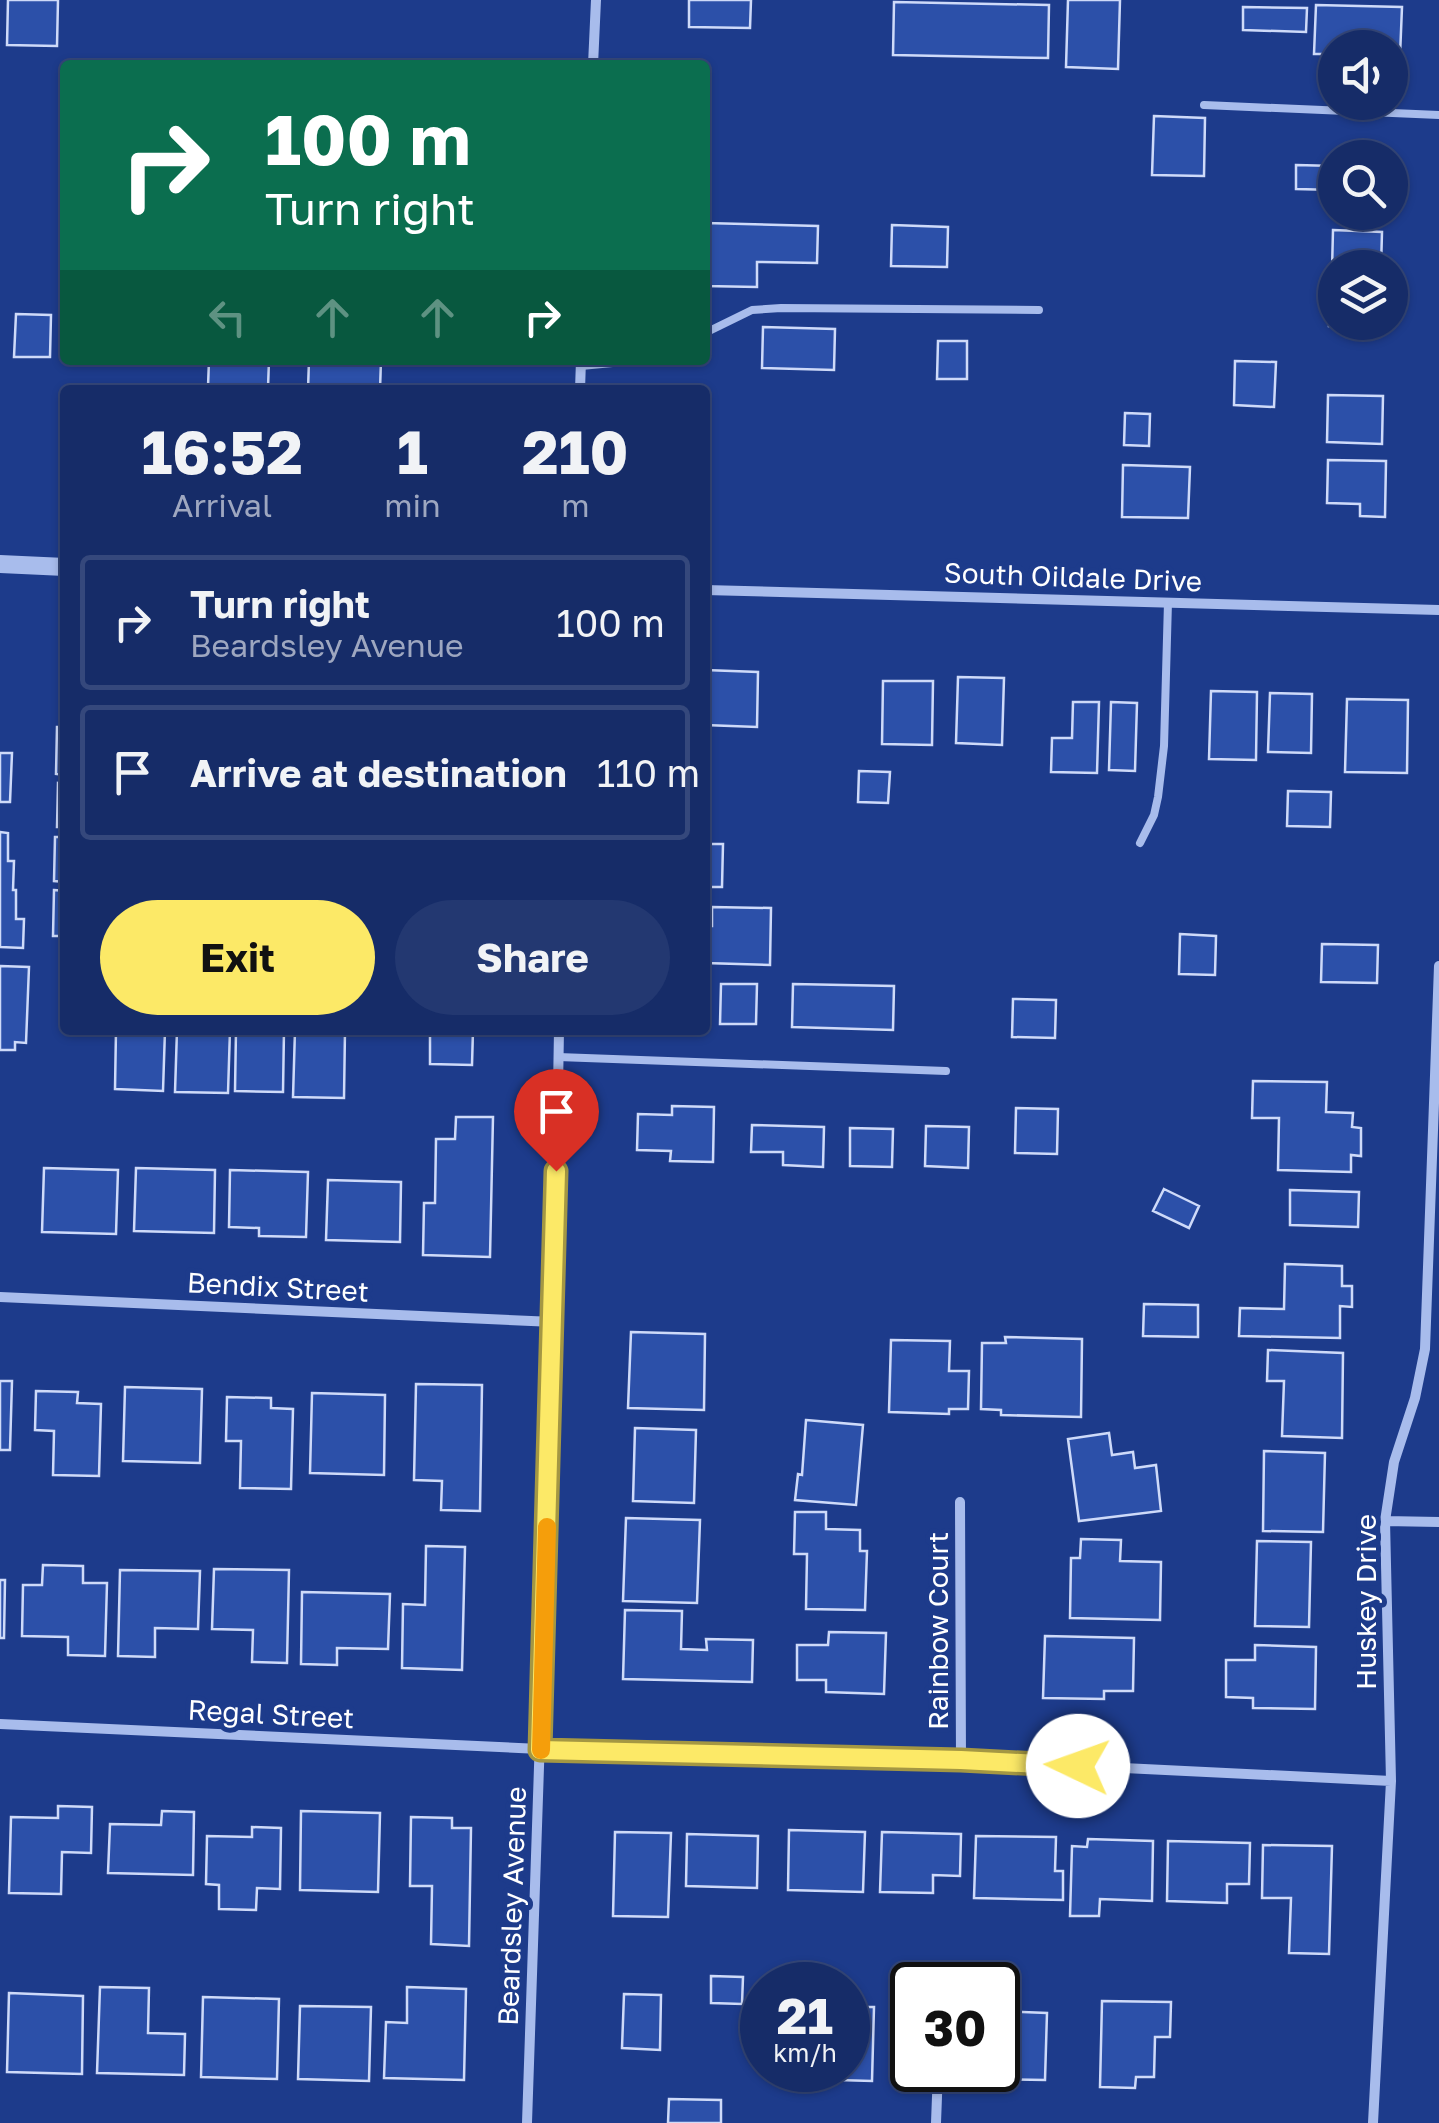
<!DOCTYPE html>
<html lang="en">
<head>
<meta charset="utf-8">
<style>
  :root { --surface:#162c68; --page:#233871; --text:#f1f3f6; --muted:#9ea7c0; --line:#35487c; --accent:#fce967 }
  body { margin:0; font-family:"Golos Text",sans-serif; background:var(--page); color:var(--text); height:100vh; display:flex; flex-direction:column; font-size:38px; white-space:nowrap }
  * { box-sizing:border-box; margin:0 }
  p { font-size:32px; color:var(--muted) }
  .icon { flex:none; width:55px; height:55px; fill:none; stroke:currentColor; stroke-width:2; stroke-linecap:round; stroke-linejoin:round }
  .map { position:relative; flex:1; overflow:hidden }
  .sheet { position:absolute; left:60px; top:385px; width:650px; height:650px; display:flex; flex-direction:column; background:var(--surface); border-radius:10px; box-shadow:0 2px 8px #0004,0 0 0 2px var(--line) }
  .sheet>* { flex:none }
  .top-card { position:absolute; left:60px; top:60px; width:650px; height:305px; border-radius:10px; box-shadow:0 2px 8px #0004,0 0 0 2px var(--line); background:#0b6e4f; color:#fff; overflow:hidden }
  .tools { position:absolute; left:1318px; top:30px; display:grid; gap:20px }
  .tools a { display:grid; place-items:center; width:90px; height:90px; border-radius:50%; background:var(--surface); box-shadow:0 2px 8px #0004,0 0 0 2px var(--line); font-size:50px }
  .speed { position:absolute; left:740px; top:1962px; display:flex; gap:20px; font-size:50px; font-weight:700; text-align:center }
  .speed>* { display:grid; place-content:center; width:130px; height:130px; border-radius:50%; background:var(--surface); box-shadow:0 2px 8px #0004,0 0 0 2px var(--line); line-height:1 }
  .speed small { font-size:25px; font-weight:400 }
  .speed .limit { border:5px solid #111; border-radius:15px; background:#fff; color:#111 }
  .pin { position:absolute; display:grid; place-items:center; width:85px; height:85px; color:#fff; margin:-102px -42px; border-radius:50% 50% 50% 0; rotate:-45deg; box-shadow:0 0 10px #0007 }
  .pin .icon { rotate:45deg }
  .me { position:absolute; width:110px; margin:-55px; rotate:273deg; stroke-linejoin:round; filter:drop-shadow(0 0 8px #0008) }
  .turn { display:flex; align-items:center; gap:35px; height:210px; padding:0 40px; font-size:45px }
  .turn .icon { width:130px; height:130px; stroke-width:2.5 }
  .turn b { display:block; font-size:70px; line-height:85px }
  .lanes { display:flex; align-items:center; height:95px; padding:0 40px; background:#0003; justify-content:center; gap:50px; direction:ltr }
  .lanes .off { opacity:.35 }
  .eta { display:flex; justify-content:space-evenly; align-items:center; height:170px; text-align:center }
  .eta b { font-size:60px; font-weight:700; line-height:70px }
  .cta { display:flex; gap:20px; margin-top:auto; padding:20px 40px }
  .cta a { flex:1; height:115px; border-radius:60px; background:var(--accent); color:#111; font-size:40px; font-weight:700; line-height:115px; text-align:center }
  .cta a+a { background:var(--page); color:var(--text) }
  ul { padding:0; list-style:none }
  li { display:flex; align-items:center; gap:30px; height:135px; margin:0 20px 15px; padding:0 20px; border:5px solid var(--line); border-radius:10px }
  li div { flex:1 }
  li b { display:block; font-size:38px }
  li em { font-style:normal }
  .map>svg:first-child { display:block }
  .building { fill:#2c50a9; stroke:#cedaf9; stroke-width:2.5 }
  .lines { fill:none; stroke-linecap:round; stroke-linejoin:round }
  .service { stroke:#a8bcec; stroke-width:8 }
  .minor { stroke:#a8bcec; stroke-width:10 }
  .tertiary { stroke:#a8bcec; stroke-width:18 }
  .route-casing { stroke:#a49743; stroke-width:25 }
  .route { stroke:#fce967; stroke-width:18 }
  .slow { stroke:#f59e0b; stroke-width:18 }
  .labels { text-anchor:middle; stroke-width:10; stroke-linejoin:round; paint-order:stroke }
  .street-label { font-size:28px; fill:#fff; stroke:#1d3b8b }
</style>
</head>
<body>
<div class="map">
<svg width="1439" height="2123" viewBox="0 0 1439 2123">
  <rect width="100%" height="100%" fill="#1d3b8b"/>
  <!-- building -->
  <path class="building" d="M 8,0 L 58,0 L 57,46 L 7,45 Z
    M 689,0 L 751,0 L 750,28 L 689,27 Z
    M 1068,0 L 1120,0 L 1118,69 L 1066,67 Z
    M 894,2 L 1049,5 L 1048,58 L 893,55 Z
    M 1316,5 L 1402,7 L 1400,56 L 1390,56 L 1390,48 L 1335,48 L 1335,54 L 1314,54 Z
    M 1243,7 L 1307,8 L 1306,32 L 1243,30 Z
    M 1154,116 L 1205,118 L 1204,176 L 1152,175 Z
    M 1296,165 L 1335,166 L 1335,190 L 1296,189 Z
    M 705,223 L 818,226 L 817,263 L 757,262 L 757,287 L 705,286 Z
    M 892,225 L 948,227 L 947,267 L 891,266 Z
    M 1333,230 L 1382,232 L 1381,268 L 1335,268 L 1335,270 L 1332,270 Z
    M 1330,286 L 1335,287 L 1335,322 L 1381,322 L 1381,328 L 1329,326 Z
    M 16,314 L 51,315 L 50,357 L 14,357 Z
    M 763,327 L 835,329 L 834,370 L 762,368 Z
    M 938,341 L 967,341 L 967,379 L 937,379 Z
    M 209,360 L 269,360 L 268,388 L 208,387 Z
    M 309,360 L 381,360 L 380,390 L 308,390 Z
    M 1235,361 L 1276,362 L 1274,407 L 1234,405 Z
    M 1328,395 L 1383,396 L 1382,444 L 1327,442 Z
    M 1125,413 L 1150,414 L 1149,446 L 1124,445 Z
    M 1328,460 L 1386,461 L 1385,517 L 1360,516 L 1360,504 L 1327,503 Z
    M 1123,465 L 1190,467 L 1188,518 L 1122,517 Z
    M 705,670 L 758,672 L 757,727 L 705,725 Z
    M 61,675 L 65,675 L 65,720 L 60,720 Z
    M 958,677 L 1004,678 L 1002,745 L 956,743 Z
    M 883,681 L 933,681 L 932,745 L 882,744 Z
    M 1211,691 L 1257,692 L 1256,760 L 1209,759 Z
    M 1270,693 L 1312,694 L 1311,753 L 1268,752 Z
    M 1347,699 L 1408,700 L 1407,773 L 1345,772 Z
    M 1073,702 L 1099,702 L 1097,773 L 1051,772 L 1052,738 L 1072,738 Z
    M 1111,702 L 1137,703 L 1135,771 L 1109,770 Z
    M 57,727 L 65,727 L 65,775 L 56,774 Z
    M 0,753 L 12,753 L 10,802 L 0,802 Z
    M 859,771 L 890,772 L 888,803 L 858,802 Z
    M 58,783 L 65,784 L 65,827 L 57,827 Z
    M 1288,791 L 1331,792 L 1330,827 L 1287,826 Z
    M 0,832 L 8,833 L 8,861 L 14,861 L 13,890 L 16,890 L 16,919 L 24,919 L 23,948 L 0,947 Z
    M 55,837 L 65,837 L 65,882 L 54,881 Z
    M 705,844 L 723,844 L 722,887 L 705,887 Z
    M 54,890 L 65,891 L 65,936 L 53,936 Z
    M 712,907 L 771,908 L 770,965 L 705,963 L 705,926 L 712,926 Z
    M 1180,934 L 1216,936 L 1215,975 L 1179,974 Z
    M 1322,944 L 1378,945 L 1377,983 L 1321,982 Z
    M 0,966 L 29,967 L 26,1043 L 15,1042 L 15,1050 L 0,1050 Z
    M 721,984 L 757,984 L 756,1024 L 720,1024 Z
    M 793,984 L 894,986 L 893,1030 L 792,1027 Z
    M 1013,999 L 1056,1000 L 1055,1038 L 1012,1037 Z
    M 116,1030 L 165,1030 L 163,1091 L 115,1089 Z
    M 177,1030 L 230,1030 L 228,1093 L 175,1092 Z
    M 236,1030 L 284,1030 L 283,1092 L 235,1091 Z
    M 295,1030 L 345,1030 L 344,1098 L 293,1097 Z
    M 430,1030 L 473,1030 L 472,1065 L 430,1064 Z
    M 1253,1081 L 1327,1082 L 1326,1112 L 1353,1113 L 1352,1127 L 1361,1128 L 1361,1156 L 1351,1155 L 1351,1172 L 1278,1170 L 1279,1118 L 1252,1118 Z
    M 672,1106 L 714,1107 L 713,1162 L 670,1161 L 671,1151 L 637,1150 L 638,1114 L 672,1115 Z
    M 1016,1108 L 1058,1109 L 1057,1154 L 1015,1153 Z
    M 456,1117 L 493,1117 L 490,1257 L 423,1255 L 424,1203 L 435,1203 L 436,1139 L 455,1139 Z
    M 752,1125 L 824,1127 L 823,1167 L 783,1165 L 783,1152 L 751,1152 Z
    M 926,1126 L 969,1127 L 968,1168 L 925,1166 Z
    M 850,1128 L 893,1129 L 892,1167 L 850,1166 Z
    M 44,1168 L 118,1170 L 116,1234 L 42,1232 Z
    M 136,1168 L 215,1170 L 214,1233 L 134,1231 Z
    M 230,1170 L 308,1172 L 306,1237 L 259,1236 L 259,1228 L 229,1227 Z
    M 328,1180 L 401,1182 L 400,1242 L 326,1240 Z
    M 1164,1189 L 1199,1206 L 1189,1228 L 1153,1211 Z
    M 1290,1190 L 1359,1192 L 1358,1227 L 1290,1225 Z
    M 1285,1264 L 1342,1266 L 1342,1286 L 1352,1286 L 1352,1307 L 1340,1306 L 1340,1338 L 1239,1336 L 1240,1308 L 1284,1309 Z
    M 1144,1304 L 1198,1305 L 1198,1337 L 1143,1336 Z
    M 631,1332 L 705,1334 L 704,1410 L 628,1408 Z
    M 1005,1337 L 1082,1339 L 1081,1417 L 1001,1415 L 1001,1410 L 981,1409 L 982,1343 L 1006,1343 Z
    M 891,1340 L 950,1341 L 949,1371 L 969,1371 L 968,1409 L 949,1409 L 949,1414 L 889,1412 Z
    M 1268,1350 L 1343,1353 L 1342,1438 L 1282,1436 L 1284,1381 L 1267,1381 Z
    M 0,1381 L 12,1381 L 10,1450 L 0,1450 Z
    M 416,1384 L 482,1385 L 480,1511 L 441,1510 L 442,1481 L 414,1480 Z
    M 125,1387 L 202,1389 L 200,1463 L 123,1461 Z
    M 36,1391 L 78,1392 L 77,1403 L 101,1404 L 99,1476 L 53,1475 L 54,1431 L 35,1430 Z
    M 312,1393 L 385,1395 L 384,1475 L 310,1473 Z
    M 227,1397 L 271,1398 L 271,1408 L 293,1409 L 291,1489 L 240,1488 L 241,1441 L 226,1441 Z
    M 806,1420 L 863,1425 L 856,1505 L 795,1500 L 798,1474 L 802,1475 Z
    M 635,1428 L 696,1430 L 694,1503 L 633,1501 Z
    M 1109,1433 L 1112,1455 L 1133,1452 L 1135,1468 L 1156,1465 L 1161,1511 L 1079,1521 L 1068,1439 Z
    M 1264,1451 L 1325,1453 L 1323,1532 L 1263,1531 Z
    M 795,1512 L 826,1512 L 826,1529 L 860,1530 L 860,1551 L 867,1551 L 865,1610 L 806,1609 L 807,1554 L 794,1554 Z
    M 626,1518 L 700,1520 L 697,1603 L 623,1601 Z
    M 1081,1539 L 1121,1540 L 1120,1561 L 1161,1562 L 1160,1620 L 1070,1618 L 1071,1558 L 1080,1558 Z
    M 1257,1541 L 1311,1542 L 1309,1627 L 1255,1626 Z
    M 426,1546 L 465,1547 L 462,1670 L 402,1668 L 403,1604 L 425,1605 Z
    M 43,1565 L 83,1566 L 83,1583 L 107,1583 L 105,1656 L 68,1655 L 68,1637 L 22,1636 L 23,1585 L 42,1585 Z
    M 214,1569 L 289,1570 L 287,1663 L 252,1662 L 253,1630 L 212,1629 Z
    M 120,1570 L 200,1571 L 198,1629 L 155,1628 L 155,1657 L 118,1656 Z
    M 0,1580 L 5,1580 L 4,1638 L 0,1638 Z
    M 302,1592 L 390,1594 L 388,1649 L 337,1648 L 337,1665 L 301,1664 Z
    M 625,1610 L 682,1611 L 681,1649 L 707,1650 L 706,1639 L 753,1640 L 752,1682 L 623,1679 Z
    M 829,1632 L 886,1633 L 884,1694 L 826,1692 L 826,1680 L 797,1680 L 797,1645 L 828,1645 Z
    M 1045,1636 L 1134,1638 L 1133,1691 L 1104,1691 L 1104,1699 L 1043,1698 Z
    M 1255,1645 L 1316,1647 L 1315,1709 L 1253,1708 L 1253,1698 L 1226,1697 L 1226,1660 L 1255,1660 Z
    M 58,1806 L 92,1807 L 91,1853 L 62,1852 L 61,1894 L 9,1893 L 11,1817 L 58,1818 Z
    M 162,1811 L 194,1812 L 193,1875 L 108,1873 L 110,1824 L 161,1825 Z
    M 301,1811 L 380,1813 L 378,1892 L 300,1890 Z
    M 411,1817 L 452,1818 L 452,1828 L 471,1828 L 469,1946 L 431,1944 L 432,1886 L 410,1886 Z
    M 252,1827 L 281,1828 L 280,1889 L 257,1888 L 256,1910 L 219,1909 L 219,1885 L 206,1884 L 207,1836 L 252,1837 Z
    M 789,1830 L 865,1832 L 863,1892 L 788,1890 Z
    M 615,1832 L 671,1833 L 668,1917 L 613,1916 Z
    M 882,1832 L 961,1834 L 960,1876 L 933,1875 L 933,1893 L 880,1892 Z
    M 687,1834 L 758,1836 L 757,1888 L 686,1886 Z
    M 976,1836 L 1056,1837 L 1055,1871 L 1063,1871 L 1063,1900 L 974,1898 Z
    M 1088,1839 L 1153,1841 L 1152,1901 L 1100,1899 L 1099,1916 L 1070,1916 L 1072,1846 L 1087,1847 Z
    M 1168,1841 L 1250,1843 L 1249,1884 L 1227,1884 L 1227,1903 L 1167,1901 Z
    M 1263,1845 L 1332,1846 L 1329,1954 L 1289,1953 L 1291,1898 L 1262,1898 Z
    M 711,1976 L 743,1977 L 742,2004 L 711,2003 Z
    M 100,1987 L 149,1988 L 148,2033 L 185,2034 L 184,2075 L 97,2073 Z
    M 407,1987 L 466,1989 L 464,2080 L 384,2078 L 386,2022 L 407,2023 Z
    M 9,1993 L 83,1996 L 82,2074 L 7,2072 Z
    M 624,1994 L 661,1995 L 660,2050 L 622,2048 Z
    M 203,1997 L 279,1999 L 277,2079 L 201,2077 Z
    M 1102,2001 L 1171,2002 L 1170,2037 L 1155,2037 L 1154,2077 L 1136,2077 L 1135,2088 L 1100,2087 Z
    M 300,2006 L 371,2007 L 369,2081 L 298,2079 Z
    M 848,2007 L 874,2007 L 872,2081 L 803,2079 L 803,2070 L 848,2070 Z
    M 999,2011 L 1047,2013 L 1045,2080 L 997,2079 Z
    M 669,2099 L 721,2100 L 721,2123 L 668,2123 Z"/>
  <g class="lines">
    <!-- service -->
    <path class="service" d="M 1204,105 L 1439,115
      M 705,333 L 752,310 L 781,308 L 1039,310
      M 581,366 L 644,360
      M 1140,843 L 1154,815 L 1158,797 L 1164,746 L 1168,602
      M 558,1057 L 946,1071"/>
    <!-- minor -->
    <path class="minor" d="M 593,65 L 596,0
      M 580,390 L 581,360
      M 705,590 L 1439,610
      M 0,1297 L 554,1322
      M 960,1502 L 961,1760
      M 1385,1521 L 1439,1522
      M 0,1724 L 540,1749 L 961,1760 L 1391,1781
      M 527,2123 L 554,1322 L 559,1030
      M 936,2123 L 938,2070
      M 1373,2123 L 1391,1781 L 1385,1521 L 1394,1462 L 1415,1398 L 1425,1349 L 1439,966"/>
    <!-- tertiary -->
    <path class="tertiary" d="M 0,564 L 65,567"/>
  </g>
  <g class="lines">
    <defs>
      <path id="route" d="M 556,1171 L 540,1750 L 961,1760 L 1078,1766"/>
    </defs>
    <!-- route casing -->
    <use href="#route" class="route-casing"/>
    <!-- route -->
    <use href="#route" class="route"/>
    <!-- slow -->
    <path class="slow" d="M 541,1750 L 547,1527"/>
  </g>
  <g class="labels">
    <!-- street labels -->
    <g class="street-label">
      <text transform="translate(1073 577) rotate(2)" y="10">South Oildale Drive</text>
      <text transform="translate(278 1287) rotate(3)" y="10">Bendix Street</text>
      <text transform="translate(1366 1602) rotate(-90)" y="10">Huskey Drive</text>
      <text transform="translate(938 1631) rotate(-90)" y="10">Rainbow Court</text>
      <text transform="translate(271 1714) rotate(3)" y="10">Regal Street</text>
      <text transform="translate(512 1906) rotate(-88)" y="10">Beardsley Avenue</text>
    </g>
  </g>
</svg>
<div class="tools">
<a><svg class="icon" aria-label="sound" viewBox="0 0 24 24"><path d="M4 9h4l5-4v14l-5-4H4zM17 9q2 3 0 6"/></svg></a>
<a><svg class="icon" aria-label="search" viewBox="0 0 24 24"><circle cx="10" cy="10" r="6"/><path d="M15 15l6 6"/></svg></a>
<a><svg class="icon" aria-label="layers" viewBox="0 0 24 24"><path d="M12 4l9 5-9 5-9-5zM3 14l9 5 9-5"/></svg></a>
</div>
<div class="speed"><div>21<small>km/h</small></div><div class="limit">30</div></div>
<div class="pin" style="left:556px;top:1171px;background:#d93025"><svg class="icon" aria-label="arrive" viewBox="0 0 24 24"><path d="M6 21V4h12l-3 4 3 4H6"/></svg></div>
<svg class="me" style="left:1078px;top:1766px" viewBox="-20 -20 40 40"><circle r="19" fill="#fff"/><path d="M0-13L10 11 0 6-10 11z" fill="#fce967"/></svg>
<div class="top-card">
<div class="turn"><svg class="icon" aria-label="right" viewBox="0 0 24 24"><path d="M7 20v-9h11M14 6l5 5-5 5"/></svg><div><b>100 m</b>Turn right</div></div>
<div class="lanes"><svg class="icon off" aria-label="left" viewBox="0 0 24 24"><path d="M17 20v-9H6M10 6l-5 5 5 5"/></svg><svg class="icon off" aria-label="ahead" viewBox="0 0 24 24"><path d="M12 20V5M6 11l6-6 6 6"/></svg><svg class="icon off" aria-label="ahead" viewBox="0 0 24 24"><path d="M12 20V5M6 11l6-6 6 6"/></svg><svg class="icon" aria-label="right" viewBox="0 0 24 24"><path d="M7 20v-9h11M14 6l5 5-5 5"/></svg></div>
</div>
<section class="sheet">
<div class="eta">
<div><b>16:52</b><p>Arrival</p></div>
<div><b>1</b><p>min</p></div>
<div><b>210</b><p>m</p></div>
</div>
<ul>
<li><svg class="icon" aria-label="right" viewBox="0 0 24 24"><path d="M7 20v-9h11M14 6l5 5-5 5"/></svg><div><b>Turn right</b><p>Beardsley Avenue</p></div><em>100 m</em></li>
<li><svg class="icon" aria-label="arrive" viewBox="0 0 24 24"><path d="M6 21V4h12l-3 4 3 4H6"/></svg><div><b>Arrive at destination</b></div><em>110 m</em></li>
</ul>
<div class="cta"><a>Exit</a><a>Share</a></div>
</section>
</div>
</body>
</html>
